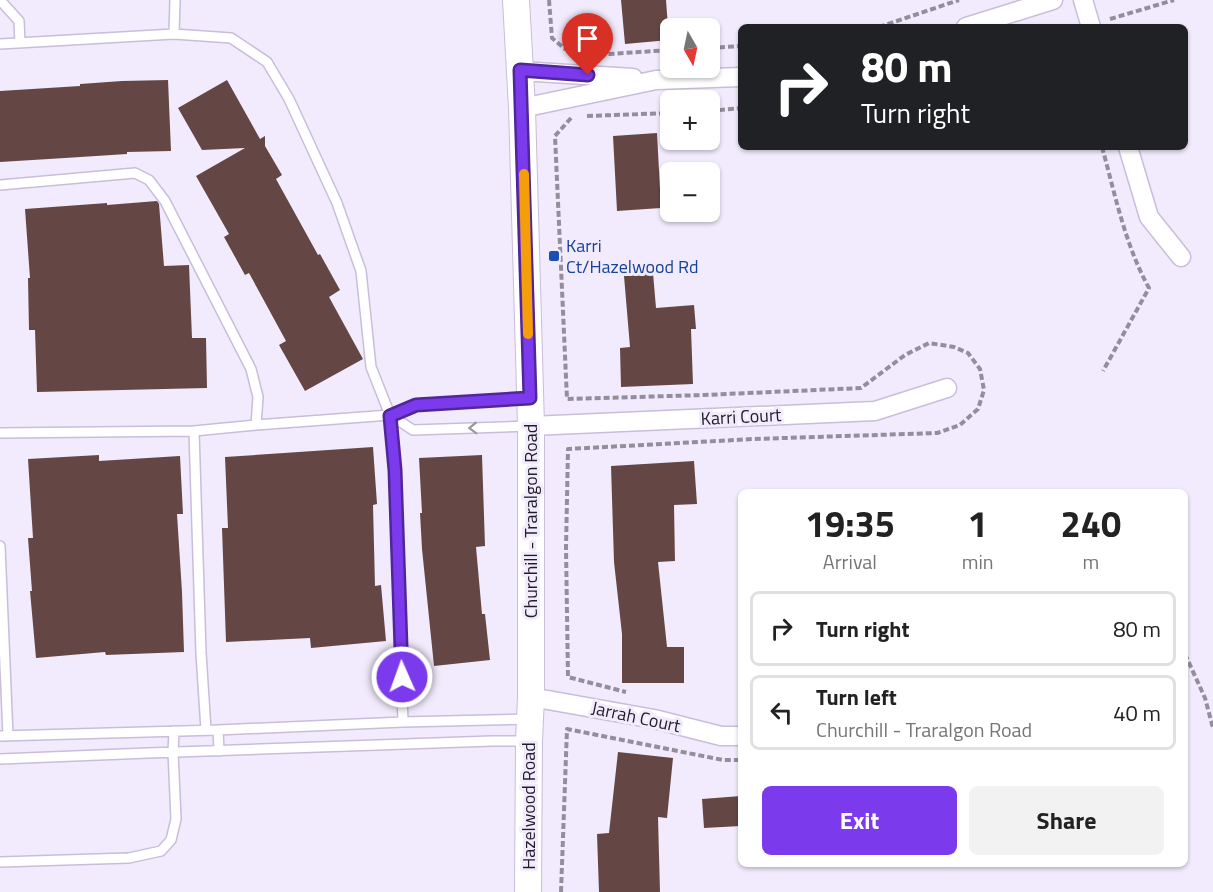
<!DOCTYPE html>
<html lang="en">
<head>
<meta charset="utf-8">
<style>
  :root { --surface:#fff; --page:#f2f2f2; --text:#222; --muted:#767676; --line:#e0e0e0; --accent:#7c3aed }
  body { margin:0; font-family:"Titillium Web",sans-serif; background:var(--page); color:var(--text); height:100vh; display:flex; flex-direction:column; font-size:22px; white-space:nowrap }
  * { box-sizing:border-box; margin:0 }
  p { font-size:20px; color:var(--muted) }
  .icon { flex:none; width:33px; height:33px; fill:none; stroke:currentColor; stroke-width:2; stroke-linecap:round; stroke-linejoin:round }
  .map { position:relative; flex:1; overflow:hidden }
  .panel { position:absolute; left:738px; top:489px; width:450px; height:378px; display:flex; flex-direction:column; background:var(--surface); border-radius:9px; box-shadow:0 2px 4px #0004 }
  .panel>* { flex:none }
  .hud { position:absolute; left:738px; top:24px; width:450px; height:126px; border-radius:9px; box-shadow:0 2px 4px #0004; background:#202124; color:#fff; overflow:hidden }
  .needle { width:39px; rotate:171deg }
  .buttons { position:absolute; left:660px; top:18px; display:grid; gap:12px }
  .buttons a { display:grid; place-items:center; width:60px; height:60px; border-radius:9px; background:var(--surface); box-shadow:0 2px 4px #0004; font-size:30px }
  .pin { position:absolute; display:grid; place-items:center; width:51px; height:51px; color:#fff; margin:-62px -26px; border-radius:50% 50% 50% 0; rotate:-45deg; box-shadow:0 0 6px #0007 }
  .pin .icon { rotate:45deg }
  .me { position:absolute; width:66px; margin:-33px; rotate:358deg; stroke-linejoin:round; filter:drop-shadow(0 0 4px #0008) }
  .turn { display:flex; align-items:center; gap:21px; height:126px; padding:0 24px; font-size:27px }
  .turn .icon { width:78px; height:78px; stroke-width:2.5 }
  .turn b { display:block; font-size:42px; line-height:51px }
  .eta { display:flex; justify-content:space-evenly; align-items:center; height:102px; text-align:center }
  .eta b { font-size:36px; font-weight:700; line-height:42px }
  .cta { display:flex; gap:12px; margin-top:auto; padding:12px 24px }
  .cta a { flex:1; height:69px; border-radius:9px; background:var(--accent); color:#fff; font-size:24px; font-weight:700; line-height:69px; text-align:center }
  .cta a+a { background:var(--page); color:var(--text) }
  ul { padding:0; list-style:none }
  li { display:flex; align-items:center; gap:18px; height:75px; margin:0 12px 9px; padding:0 12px; border:3px solid var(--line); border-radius:9px }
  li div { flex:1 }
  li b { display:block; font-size:22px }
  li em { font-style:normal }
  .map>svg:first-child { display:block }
  .building { fill:#644744 }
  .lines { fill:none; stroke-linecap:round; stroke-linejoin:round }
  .lane-casing { stroke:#c9bdda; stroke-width:12 }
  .street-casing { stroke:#c9bdda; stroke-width:21 }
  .secondary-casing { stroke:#c9bdda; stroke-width:28 }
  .path { stroke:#948e9c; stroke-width:4; stroke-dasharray:6 3; stroke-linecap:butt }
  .lane { stroke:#fff; stroke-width:9 }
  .street { stroke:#fff; stroke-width:18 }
  .secondary { stroke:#fff; stroke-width:26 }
  .oneway { stroke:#9b999e }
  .route-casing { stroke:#51269a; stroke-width:15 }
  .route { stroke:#7c3aed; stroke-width:10 }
  .slow { stroke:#f59e0b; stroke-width:10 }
  .transit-dot { fill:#1a4fb4; stroke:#f2ebfd; stroke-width:2 }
  .labels { text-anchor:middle; stroke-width:6; stroke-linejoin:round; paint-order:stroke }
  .transit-label { font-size:18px; fill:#164399; stroke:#f2ebfd; text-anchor:start }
  .street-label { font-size:18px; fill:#211d27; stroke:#f2ebfd }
</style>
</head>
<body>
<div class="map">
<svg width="1213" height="892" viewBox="0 0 1213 892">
  <rect width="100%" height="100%" fill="#f2ebfd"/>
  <!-- building -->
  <path class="building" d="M 621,0 L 666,0 L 669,40 L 625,44 Z
    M 168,80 L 171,151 L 127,152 L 127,154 L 65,158 L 0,162 L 0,91 L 80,86 L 80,84 L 122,81 Z
    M 227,80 L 260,139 L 265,136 L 265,146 L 282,175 L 276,179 L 318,255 L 320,254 L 340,290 L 329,297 L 363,359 L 305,391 L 279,345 L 286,341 L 249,273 L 245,275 L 224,237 L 229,234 L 196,176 L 245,148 L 202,150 L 178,108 Z
    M 657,133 L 661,208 L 617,211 L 613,136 Z
    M 157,201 L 159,204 L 164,266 L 189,265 L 192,338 L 206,338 L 207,388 L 37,392 L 35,330 L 29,330 L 28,278 L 30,278 L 25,209 L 107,203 L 107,205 Z
    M 653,273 L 656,308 L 694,305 L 696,329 L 691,329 L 693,384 L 621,387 L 620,348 L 630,347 L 624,276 Z
    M 373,447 L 377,504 L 373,505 L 375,586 L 381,585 L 386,641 L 311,648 L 310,638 L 226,642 L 222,528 L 228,528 L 225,457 Z
    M 99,455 L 99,461 L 180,456 L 183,514 L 177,514 L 182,592 L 184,652 L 106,655 L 105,652 L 36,658 L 30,591 L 32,591 L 28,538 L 33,538 L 28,459 Z
    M 482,455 L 485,546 L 476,547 L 482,614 L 485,614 L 490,660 L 434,666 L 422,549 L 420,513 L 422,513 L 419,458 Z
    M 694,461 L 697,504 L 674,505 L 675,561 L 658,562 L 667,647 L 684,647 L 684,683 L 622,683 L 622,634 L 614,562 L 611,466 Z
    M 618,752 L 673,758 L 667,818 L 658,817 L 660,892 L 599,892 L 597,834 L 609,833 Z
    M 741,796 L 741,826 L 704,828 L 702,799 Z"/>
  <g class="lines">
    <defs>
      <path id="lane" d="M 0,0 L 19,21 L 20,43
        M 174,34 L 175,0
        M 0,44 L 174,34 L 231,38 L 267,62 L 289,99 L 337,203 L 361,271 L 371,367 L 390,415 L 395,470 L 403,722
        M 0,185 L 135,173 L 149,180 L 165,201 L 251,369 L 258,397 L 256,425
        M 390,415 L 413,430 L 530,426
        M 194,431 L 201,653 L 206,730
        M 0,433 L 194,431 L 256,425 L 390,415 L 416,405 L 529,398
        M 0,546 L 8,736
        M 218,730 L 219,751
        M 0,736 L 218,730 L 403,722 L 529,719
        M 0,759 L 148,753 L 492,741 L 526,741
        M 0,862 L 129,858 L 161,851 L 171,840 L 176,819 L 173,752 L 174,731"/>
      <path id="street" d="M 1083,0 L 1091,27
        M 966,27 L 1053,0
        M 520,71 L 633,78
        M 522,108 L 656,80 L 741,77
        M 1128,147 L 1149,217 L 1181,257
        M 531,426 L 875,411 L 947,388
        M 531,697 L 654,719 L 721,736 L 741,736"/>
      <path id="secondary" d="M 516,0 L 522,108 L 531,426 L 531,697 L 529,741 L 528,892"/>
    </defs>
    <!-- lane casing -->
    <use href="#lane" class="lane-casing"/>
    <!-- street casing -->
    <use href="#street" class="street-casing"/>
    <!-- secondary casing -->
    <use href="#secondary" class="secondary-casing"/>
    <!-- path -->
    <path class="path" d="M 549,0 L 552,38 L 565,49 L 582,51 L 609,54 L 670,50
      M 1110,19 L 1174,0
      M 879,27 L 959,0
      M 710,48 L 741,46
      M 710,111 L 741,108
      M 587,116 L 670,113
      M 571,118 L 555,136 L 567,399 L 704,395 L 861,388 L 905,355 L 929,343 L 954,347 L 968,353 L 980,369 L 984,390 L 978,409 L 960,425 L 937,433 L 754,439 L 568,449 L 566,548 L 568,677 L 626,692
      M 1102,147 C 1115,194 1125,245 1149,288 L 1103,371
      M 1185,654 L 1205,698 L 1213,728
      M 561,892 L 567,729 L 723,760 L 741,760"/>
    <!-- lane -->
    <use href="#lane" class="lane"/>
    <!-- street -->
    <use href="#street" class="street"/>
    <!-- secondary -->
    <use href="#secondary" class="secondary"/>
  </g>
  <!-- one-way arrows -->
  <defs><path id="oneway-chevron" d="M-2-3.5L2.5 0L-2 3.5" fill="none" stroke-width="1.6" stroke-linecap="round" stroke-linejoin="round" transform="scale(1.5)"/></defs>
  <use class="oneway" href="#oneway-chevron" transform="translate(473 428) rotate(178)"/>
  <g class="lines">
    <defs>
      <path id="route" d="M 402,677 L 395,470 L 390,416 L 416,405 L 530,398 L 520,70 L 588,75"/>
    </defs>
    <!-- route casing -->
    <use href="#route" class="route-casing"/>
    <!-- route -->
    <use href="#route" class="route"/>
    <!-- slow -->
    <path class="slow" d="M 524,174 L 528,334"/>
  </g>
  <!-- markers -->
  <rect class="transit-dot" x="548" y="250" width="12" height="12" rx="3"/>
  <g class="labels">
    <!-- transit labels -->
    <g class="transit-label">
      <text x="566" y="252">Karri<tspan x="566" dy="21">Ct/Hazelwood Rd</tspan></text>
    </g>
    <!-- street labels -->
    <g class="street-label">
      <text transform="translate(741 417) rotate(-3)" y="6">Karri Court</text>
      <text transform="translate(531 521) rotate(-90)" y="6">Churchill - Traralgon Road</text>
      <text transform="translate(636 717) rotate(12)" y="6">Jarrah Court</text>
      <text transform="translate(529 806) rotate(-90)" y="6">Hazelwood Road</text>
    </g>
  </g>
</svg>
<div class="buttons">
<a><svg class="needle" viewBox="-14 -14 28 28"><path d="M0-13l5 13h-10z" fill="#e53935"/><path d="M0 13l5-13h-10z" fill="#767676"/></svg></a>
<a>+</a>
<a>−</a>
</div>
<div class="pin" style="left:588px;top:75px;background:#d93025"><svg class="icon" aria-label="arrive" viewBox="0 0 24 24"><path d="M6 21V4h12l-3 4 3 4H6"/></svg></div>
<svg class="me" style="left:402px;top:677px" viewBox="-20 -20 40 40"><circle r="17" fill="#7c3aed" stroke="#fff" stroke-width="3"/><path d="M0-11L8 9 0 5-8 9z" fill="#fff"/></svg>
<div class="hud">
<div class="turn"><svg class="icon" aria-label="right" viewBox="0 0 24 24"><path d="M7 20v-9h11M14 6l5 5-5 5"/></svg><div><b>80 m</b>Turn right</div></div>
</div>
<section class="panel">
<div class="eta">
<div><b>19:35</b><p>Arrival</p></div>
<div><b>1</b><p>min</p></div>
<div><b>240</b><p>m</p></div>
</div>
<ul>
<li><svg class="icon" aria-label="right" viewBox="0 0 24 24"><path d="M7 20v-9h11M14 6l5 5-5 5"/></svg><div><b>Turn right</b></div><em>80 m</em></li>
<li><svg class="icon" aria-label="left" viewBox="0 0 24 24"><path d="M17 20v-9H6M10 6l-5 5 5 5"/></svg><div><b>Turn left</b><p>Churchill - Traralgon Road</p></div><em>40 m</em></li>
</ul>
<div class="cta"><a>Exit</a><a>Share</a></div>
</section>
</div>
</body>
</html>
